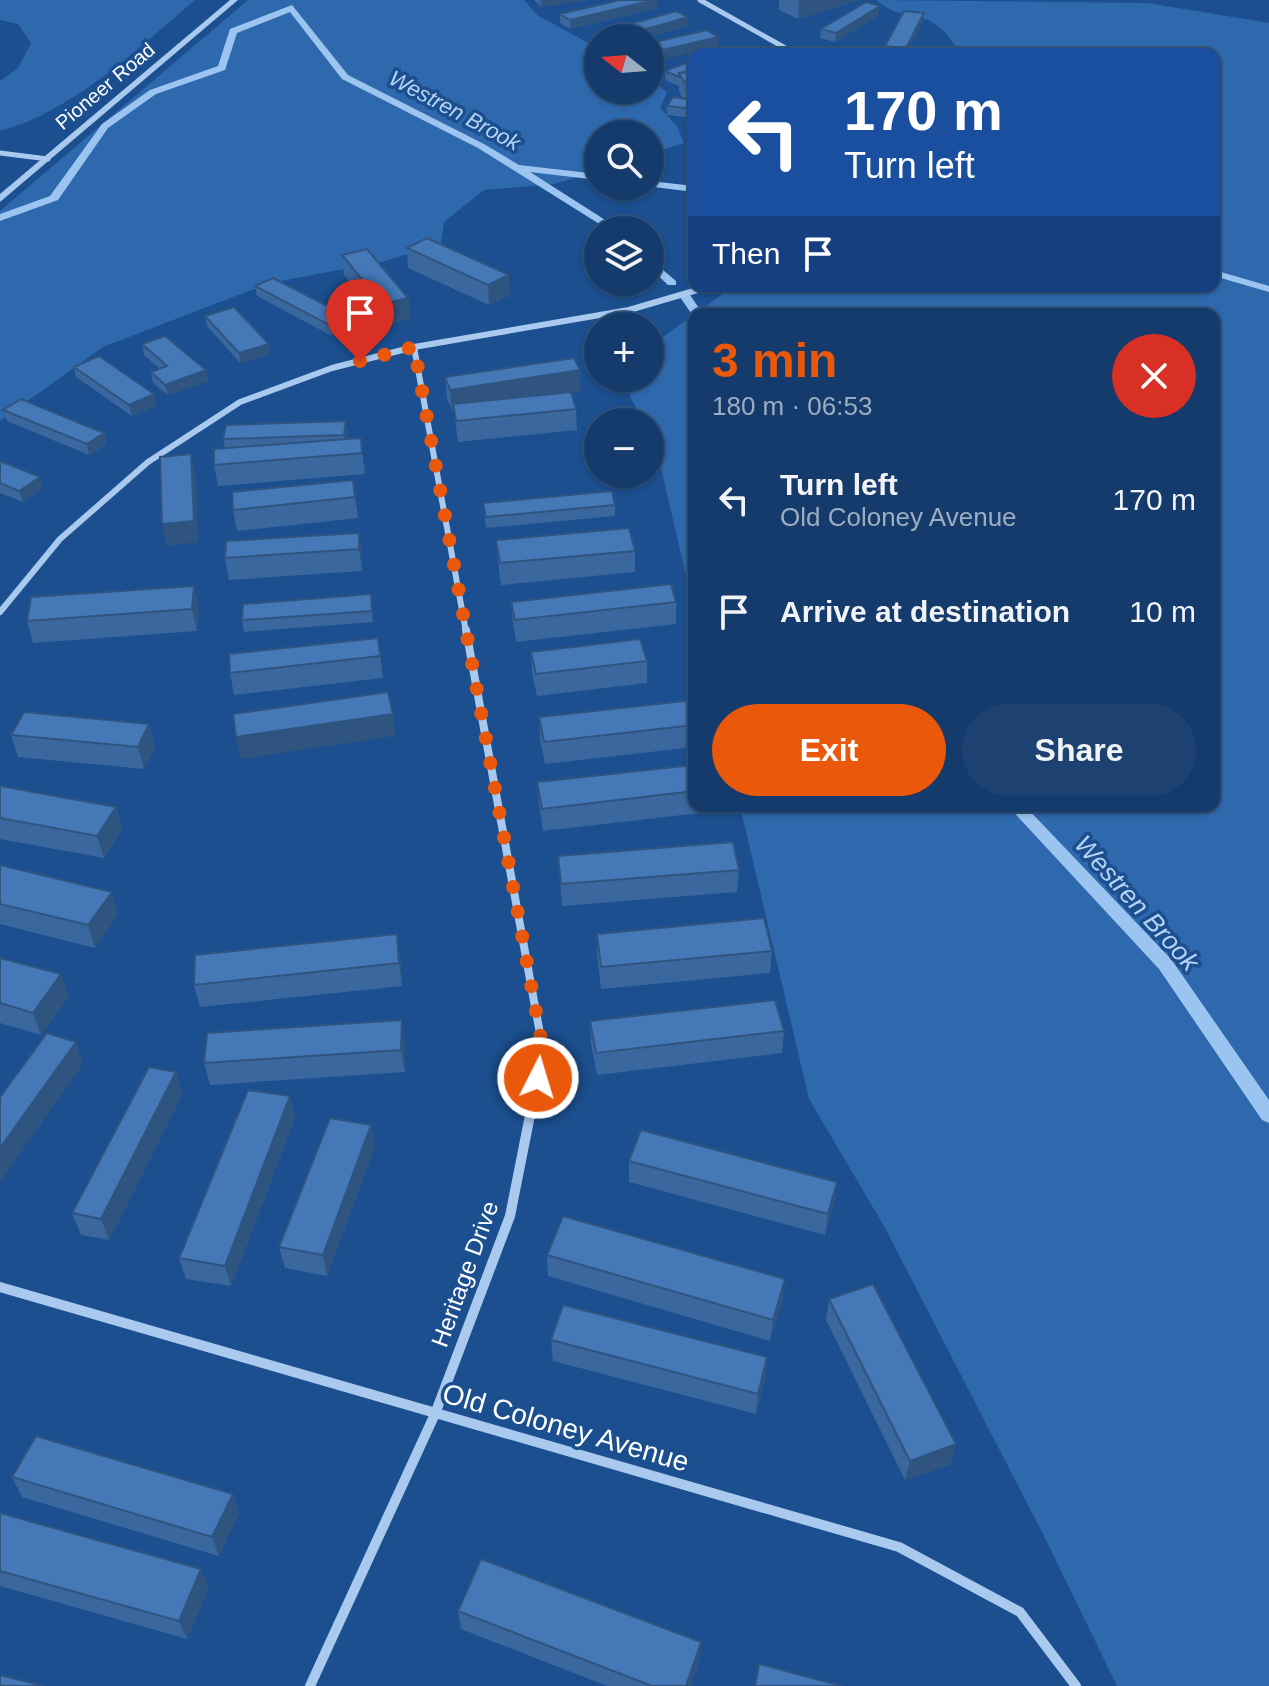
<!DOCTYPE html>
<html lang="en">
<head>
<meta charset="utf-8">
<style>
  :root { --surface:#143b6b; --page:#1d4271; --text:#f1f3f6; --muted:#9dadc1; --line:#33557e; --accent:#ea580c }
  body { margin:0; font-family:Helvetica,sans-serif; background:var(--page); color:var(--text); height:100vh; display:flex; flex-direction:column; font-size:30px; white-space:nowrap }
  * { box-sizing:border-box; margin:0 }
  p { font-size:26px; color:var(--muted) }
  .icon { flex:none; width:44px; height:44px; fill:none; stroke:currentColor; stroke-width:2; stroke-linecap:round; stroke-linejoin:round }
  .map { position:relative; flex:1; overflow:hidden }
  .sheet { position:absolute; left:688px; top:308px; width:532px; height:504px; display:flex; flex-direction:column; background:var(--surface); border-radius:16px; box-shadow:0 2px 6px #0004,0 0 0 2px var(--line) }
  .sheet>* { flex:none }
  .banner { position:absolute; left:688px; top:48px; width:532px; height:244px; border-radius:16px; box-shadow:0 2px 6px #0004,0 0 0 2px var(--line); background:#1a4fa0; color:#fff; overflow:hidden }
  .needle { width:52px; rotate:287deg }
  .tools { position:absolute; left:584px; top:24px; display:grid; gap:16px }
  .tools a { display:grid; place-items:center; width:80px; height:80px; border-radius:50%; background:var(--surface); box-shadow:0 2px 6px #0004,0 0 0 2px var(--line); font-size:40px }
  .pin { position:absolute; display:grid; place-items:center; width:68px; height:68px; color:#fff; margin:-82px -34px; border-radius:50% 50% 50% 0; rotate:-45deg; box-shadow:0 0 8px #0007 }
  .pin .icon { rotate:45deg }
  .me { position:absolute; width:88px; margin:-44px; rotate:5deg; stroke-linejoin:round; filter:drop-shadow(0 0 6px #0008) }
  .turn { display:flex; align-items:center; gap:28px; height:168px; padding:0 24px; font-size:36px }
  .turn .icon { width:104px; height:104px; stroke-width:2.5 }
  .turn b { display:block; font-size:56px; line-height:68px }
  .then { display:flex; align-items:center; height:76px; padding:0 24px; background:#0003; gap:16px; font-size:30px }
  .round { display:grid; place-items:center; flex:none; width:84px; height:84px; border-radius:42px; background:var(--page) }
  .headline { display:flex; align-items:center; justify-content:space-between; height:136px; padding:0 24px }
  h1 { font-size:48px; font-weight:700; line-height:60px; color:var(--accent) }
  .cta { display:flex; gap:16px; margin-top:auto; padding:16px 24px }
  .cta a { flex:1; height:92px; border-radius:48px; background:var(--accent); color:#fff; font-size:32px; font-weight:700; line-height:92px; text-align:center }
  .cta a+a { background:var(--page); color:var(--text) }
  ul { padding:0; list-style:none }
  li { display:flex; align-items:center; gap:24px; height:112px; padding:0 24px }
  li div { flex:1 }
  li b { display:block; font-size:30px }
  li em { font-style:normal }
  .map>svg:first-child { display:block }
  .green { fill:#2e69ad }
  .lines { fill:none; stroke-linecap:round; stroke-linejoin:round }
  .stream { fill:#9cc4f0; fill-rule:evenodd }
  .minor-far3 { stroke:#a9c9ee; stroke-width:5 }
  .minor-far2 { stroke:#a9c9ee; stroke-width:6 }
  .minor-far1 { stroke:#a9c9ee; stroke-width:8 }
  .minor { stroke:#a9c9ee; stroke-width:10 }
  .tertiary { fill:#a9c9ee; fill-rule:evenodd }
  .wall { fill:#3a679d }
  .shaded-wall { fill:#305480 }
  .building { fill:#4478b7; stroke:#305480; stroke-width:2 }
  .route { stroke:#ea580c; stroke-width:14; stroke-dasharray:0 25.2 }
  .labels { text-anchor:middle; stroke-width:7; stroke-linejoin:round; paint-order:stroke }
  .far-street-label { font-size:20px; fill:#fff; stroke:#1b4f8f }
  .far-water-label { font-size:22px; font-style:italic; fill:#b5d3f5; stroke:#1b4f8f }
  .street-label { font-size:24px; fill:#fff; stroke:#1b4f8f }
  .water-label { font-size:26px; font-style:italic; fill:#b5d3f5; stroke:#1b4f8f }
  .near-street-label { font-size:28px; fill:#fff; stroke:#1b4f8f }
</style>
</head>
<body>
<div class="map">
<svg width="1269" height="1686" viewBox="0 0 1269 1686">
  <rect width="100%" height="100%" fill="#1b4f8f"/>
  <!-- green -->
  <path class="green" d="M 0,0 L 195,0 C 137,49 74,111 0,131 L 0,81 L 18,68 L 31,43 L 18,24 L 0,20 Z
    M 248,0 L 524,0 L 537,15 L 598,48 L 598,90 L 650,90 L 650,76 L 667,93 L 660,108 L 677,126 L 684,143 L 650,154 L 650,134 L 598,134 L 598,171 L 554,184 L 484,190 L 444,222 L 441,243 L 386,261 L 270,283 L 103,347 L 0,421 L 0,211 Z
    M 876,0 L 1148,3 L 1269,23 L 1269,1686 L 1117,1686 L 1044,1536 L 884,1226 L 809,1099 L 740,806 L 1214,806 L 1214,314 L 694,314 L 694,610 L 657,451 L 650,437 L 650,422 L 643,422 L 630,396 L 631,378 L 650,378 L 650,346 L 734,286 L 1214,286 L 1214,54 L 960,54 C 930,0 913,30 876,0 Z"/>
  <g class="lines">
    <!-- stream -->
    <path class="stream" d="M 292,5 L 348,75 L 484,144 L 519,165 L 598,174 L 598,180 L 530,172 L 621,230 L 609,230 L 478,148 L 342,79 L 290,12 L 237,33 L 225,70 L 156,94 L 108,128 L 58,200 L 0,221 L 0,214 L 50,196 L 102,124 L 150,90 L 218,66 L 230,29 Z
      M 650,181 L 694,186 L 694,192 L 646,186 L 650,186 Z
      M 650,259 L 676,281 L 676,285 L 668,285 L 650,268 Z
      M 1214,270 L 1269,286 L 1269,292 L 1214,276 Z
      M 682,295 L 690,295 L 703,314 L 694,314 L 693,316 L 680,297 Z
      M 1008,806 L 1025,806 L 1171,959 L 1269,1100 L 1269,1123 L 1262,1120 L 1159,969 Z"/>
    <!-- minor-far3 -->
    <path class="minor-far3" d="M 700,0 L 796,54
      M 0,153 L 48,159"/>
    <!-- minor-far2 -->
    <path class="minor-far2" d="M 0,612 L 60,539 L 148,462 L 240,402 L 332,368 L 414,347
      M 466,632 L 414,347 L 629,310 L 711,286"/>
    <!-- minor-far1 -->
    <path class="minor-far1" d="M 466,630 L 543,1050 L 535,1092"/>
    <!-- minor -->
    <path class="minor" d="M 0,1287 L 899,1547 L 1020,1612 L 1076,1686
      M 310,1686 L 435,1414 L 510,1216 L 535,1090"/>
    <!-- tertiary -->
    <path class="tertiary" d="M 230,0 L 238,0 L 0,202 L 0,194 Z"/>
  </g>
  <!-- wall -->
  <path class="wall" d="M 534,0 L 587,0 L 541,7 Z
    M 620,0 L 657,0 L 657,8 L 570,29 L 560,23 L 560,14 Z
    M 779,0 L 859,0 L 798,19 L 779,10 Z
    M 879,15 L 835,42 L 820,38 L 821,29 Z
    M 923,22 L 906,54 L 884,54 L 885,46 Z
    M 688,26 L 598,38 L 598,47 L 592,44 L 592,35 Z
    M 694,60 L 694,118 L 667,115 L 667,106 L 682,98 L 679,91 L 679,86 L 665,80 L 665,71 Z
    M 407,248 L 510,295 L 489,305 L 408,268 Z
    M 342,255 L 408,298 L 410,319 L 384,325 L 344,275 Z
    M 255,286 L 350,328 L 332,336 L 257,296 Z
    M 205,316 L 269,344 L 270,355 L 240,363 L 207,326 Z
    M 142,344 L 206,370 L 208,381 L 168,395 L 153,383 L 151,372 L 160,369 L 144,355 Z
    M 74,367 L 157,405 L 132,416 L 76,377 Z
    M 445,377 L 581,391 L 571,393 L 576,409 L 577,430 L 458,442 L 454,411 L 452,411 L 447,398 Z
    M 3,410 L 104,433 L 107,444 L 89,455 L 7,421 Z
    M 348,432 L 347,439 L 361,438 L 365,474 L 218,486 L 214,465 L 225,448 L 223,439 Z
    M 0,461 L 40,477 L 43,488 L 23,502 L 0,493 Z
    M 353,480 L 358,518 L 237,531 L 233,510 Z
    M 483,503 L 615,505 L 615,516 L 486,528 Z
    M 359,533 L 362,554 L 362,571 L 229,580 L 225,558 Z
    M 496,540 L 635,551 L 635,572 L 501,585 L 498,562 Z
    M 371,594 L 373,622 L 244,632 L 242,620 Z
    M 511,602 L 676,602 L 676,624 L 516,642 L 513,623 Z
    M 199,608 L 197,631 L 33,643 L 27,621 Z
    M 378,638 L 383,678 L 234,695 L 230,673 Z
    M 531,652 L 647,661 L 647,683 L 537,696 L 532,674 Z
    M 694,700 L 694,747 L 545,764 L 540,739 L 539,717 Z
    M 149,724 L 155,747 L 144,769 L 18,757 L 11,735 Z
    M 694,767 L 694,806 L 700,806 L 700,813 L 543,831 L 539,804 L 537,782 Z
    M 0,786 L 116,807 L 122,829 L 104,858 L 0,839 Z
    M 558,856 L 739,870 L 737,892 L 562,906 Z
    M 0,865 L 118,914 L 95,948 L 0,924 Z
    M 597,934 L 772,951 L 770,973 L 601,989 L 597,956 Z
    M 400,956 L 402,986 L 200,1007 L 194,985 Z
    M 0,958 L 69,996 L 41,1035 L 0,1023 Z
    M 590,1021 L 784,1031 L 782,1053 L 597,1075 L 591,1043 Z
    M 405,1042 L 405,1072 L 210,1085 L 204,1063 Z
    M 176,1072 L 182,1094 L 109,1240 L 81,1235 L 72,1213 Z
    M 290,1096 L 295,1118 L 231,1286 L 186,1279 L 179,1258 Z
    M 371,1125 L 375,1146 L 327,1276 L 285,1268 L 279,1247 Z
    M 629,1161 L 837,1182 L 834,1203 L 825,1235 L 629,1182 Z
    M 547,1255 L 783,1300 L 770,1341 L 548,1276 Z
    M 829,1299 L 951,1464 L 905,1480 L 826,1320 Z
    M 551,1340 L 767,1357 L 765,1378 L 756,1414 L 553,1361 Z
    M 12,1477 L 233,1494 L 239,1513 L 219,1556 L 22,1497 Z
    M 0,1513 L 209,1587 L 187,1639 L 0,1586 Z
    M 458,1611 L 700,1659 L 691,1686 L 607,1686 L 461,1629 Z"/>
  <!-- shaded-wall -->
  <path class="shaded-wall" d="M 541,0 L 587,0 L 541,7 Z
    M 654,0 L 657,0 L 657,8 L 570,29 L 570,20 Z
    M 804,0 L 859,0 L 798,19 L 799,1 Z
    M 880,6 L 879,15 L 835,42 L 836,33 Z
    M 924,13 L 923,22 L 906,54 L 905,54 L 906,48 Z
    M 688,17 L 688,26 L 646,38 L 615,38 Z
    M 718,37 L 718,46 L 650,63 L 650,53 Z
    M 509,275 L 510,295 L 489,305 L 488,285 Z
    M 408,298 L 410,319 L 384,325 L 382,304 Z
    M 349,317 L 350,328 L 332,336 L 331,326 Z
    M 269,344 L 270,355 L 240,363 L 239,353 Z
    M 206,370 L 208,381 L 168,395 L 165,385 Z
    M 580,370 L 581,391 L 454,411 L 453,404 L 454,411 L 452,411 L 450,390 Z
    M 154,394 L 157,405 L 132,416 L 129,405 Z
    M 346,421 L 348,432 L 346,446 L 344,435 Z
    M 104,433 L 107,444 L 89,455 L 87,444 Z
    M 191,454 L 196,475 L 198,542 L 166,546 L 162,524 Z
    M 40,477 L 43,488 L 23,502 L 19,491 Z
    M 359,533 L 362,554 L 362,571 L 359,549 Z
    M 194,586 L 199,608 L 197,631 L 192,609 Z
    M 393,714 L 395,736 L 240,759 L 236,737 Z
    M 149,724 L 155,747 L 144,769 L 138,747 Z
    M 116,807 L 122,829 L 104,858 L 97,836 Z
    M 112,892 L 118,914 L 95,948 L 88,925 Z
    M 397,934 L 400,956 L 402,986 L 399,963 Z
    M 61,974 L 69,996 L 41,1035 L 33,1013 Z
    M 402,1020 L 405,1042 L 405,1072 L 401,1050 Z
    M 76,1042 L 83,1064 L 0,1182 L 0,1148 Z
    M 176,1072 L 182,1094 L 109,1240 L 101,1219 Z
    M 290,1096 L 295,1118 L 231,1286 L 225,1266 Z
    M 371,1125 L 375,1146 L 327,1276 L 323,1255 Z
    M 837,1182 L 834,1203 L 825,1235 L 828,1214 Z
    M 785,1279 L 783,1300 L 770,1341 L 773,1320 Z
    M 767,1357 L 765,1378 L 756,1414 L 758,1394 Z
    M 956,1444 L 951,1464 L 905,1480 L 910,1461 Z
    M 233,1494 L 239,1513 L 219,1556 L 212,1537 Z
    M 201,1569 L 209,1587 L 187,1639 L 179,1621 Z
    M 701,1642 L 700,1659 L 691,1686 L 686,1686 Z"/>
  <!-- building -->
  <path class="building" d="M 620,0 L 654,0 L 570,20 L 560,14 Z
    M 866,2 L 880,6 L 836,33 L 821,29 Z
    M 676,11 L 688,17 L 615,38 L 598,38 L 592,35 Z
    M 904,11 L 924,13 L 906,48 L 885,46 Z
    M 707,30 L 718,37 L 650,53 L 650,43 Z
    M 733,46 L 747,51 L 740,54 L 710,54 Z
    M 694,60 L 694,71 L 679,73 L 679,77 L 665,71 Z
    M 694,72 L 694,81 L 684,82 L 679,73 Z
    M 673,97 L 694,100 L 694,109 L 667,106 Z
    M 427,238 L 509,275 L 488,285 L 407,248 Z
    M 367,249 L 408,298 L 382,304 L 342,255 Z
    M 273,278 L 349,317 L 331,326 L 255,286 Z
    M 234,307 L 269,344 L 239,353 L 205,316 Z
    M 165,336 L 206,370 L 165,385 L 151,372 L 167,366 L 142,344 Z
    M 99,356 L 154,394 L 129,405 L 74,367 Z
    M 574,358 L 580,370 L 450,390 L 445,377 Z
    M 571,392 L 576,409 L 456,421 L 453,404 Z
    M 21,399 L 104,433 L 87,444 L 3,410 Z
    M 346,421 L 344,435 L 223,439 L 226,425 Z
    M 361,438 L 362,453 L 214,465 L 214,449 Z
    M 191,454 L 194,521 L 162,524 L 160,457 Z
    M 0,461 L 40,477 L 19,491 L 0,483 Z
    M 353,480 L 355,497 L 233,510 L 232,492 Z
    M 612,491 L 615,505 L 486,517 L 483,503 Z
    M 629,528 L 635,551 L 500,563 L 496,540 Z
    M 359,533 L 359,549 L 225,558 L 226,541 Z
    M 671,584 L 676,602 L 515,620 L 511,602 Z
    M 194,586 L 192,609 L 27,621 L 31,597 Z
    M 371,594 L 372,611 L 242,620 L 243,604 Z
    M 378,638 L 380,656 L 230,673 L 229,654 Z
    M 640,639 L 647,661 L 536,674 L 531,652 Z
    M 388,692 L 393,714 L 236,737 L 233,714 Z
    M 694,700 L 694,725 L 544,742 L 539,717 Z
    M 24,712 L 149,724 L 138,747 L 11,735 Z
    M 693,765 L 694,791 L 542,809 L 537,782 Z
    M 0,786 L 116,807 L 97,836 L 0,818 Z
    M 733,842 L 739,870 L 561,884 L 558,856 Z
    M 0,865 L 112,892 L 88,925 L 0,904 Z
    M 764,918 L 772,951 L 601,967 L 597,934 Z
    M 397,934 L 399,963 L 194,985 L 195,955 Z
    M 0,958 L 61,974 L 33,1013 L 0,1003 Z
    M 775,1000 L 784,1031 L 596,1053 L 590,1021 Z
    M 402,1020 L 401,1050 L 204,1063 L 207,1033 Z
    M 47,1033 L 76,1042 L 0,1148 L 0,1097 Z
    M 149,1067 L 176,1072 L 101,1219 L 72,1213 Z
    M 248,1090 L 290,1096 L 225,1266 L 179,1258 Z
    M 330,1118 L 371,1125 L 323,1255 L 279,1247 Z
    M 641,1130 L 837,1182 L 828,1214 L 629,1161 Z
    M 563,1216 L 785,1279 L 773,1320 L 547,1255 Z
    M 873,1284 L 956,1444 L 910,1461 L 829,1299 Z
    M 563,1305 L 767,1357 L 758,1394 L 551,1340 Z
    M 36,1436 L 233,1494 L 212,1537 L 12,1477 Z
    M 0,1513 L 201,1569 L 179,1621 L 0,1571 Z
    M 481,1559 L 701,1642 L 686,1686 L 652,1686 L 458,1611 Z
    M 759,1664 L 842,1686 L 755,1686 Z
    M 0,1675 L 43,1686 L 0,1686 Z"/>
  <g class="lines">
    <!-- route -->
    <path class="route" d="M 360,361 L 414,347 L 543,1050 L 538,1078"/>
  </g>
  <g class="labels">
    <!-- far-street labels -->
    <g class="far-street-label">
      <text transform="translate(105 86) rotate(-40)" y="7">Pioneer Road</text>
    </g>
    <!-- far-water labels -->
    <g class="far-water-label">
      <text transform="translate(455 110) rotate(28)" y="8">Westren Brook</text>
    </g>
    <!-- street labels -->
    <g class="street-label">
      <text transform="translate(465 1274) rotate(-70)" y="8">Heritage Drive</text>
    </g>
    <!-- water labels -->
    <g class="water-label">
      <text transform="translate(1137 903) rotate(48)" y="9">Westren Brook</text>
    </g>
    <!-- near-street labels -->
    <g class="near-street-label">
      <text transform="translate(566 1427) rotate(16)" y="10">Old Coloney Avenue</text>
    </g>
  </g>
</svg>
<div class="tools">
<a><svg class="needle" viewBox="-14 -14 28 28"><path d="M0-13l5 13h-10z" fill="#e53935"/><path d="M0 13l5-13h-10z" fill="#9dadc1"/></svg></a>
<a><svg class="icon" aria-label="search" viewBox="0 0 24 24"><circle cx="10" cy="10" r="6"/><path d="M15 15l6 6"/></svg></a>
<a><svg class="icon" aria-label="layers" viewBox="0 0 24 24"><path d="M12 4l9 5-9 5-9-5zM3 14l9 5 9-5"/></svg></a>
<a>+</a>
<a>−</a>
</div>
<div class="pin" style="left:360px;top:361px;background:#d93025"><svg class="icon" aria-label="arrive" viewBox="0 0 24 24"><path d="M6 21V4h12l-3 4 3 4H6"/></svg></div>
<svg class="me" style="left:538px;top:1078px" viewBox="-20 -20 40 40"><circle r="17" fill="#ea580c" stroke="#fff" stroke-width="3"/><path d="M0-11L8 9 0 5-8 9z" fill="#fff"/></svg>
<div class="banner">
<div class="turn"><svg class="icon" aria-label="left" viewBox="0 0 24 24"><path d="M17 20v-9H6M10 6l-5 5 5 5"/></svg><div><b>170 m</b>Turn left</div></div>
<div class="then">Then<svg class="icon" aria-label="arrive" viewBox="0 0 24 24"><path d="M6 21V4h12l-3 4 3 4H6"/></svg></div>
</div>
<section class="sheet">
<div class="headline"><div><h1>3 min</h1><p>180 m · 06:53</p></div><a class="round" style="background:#d93025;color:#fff"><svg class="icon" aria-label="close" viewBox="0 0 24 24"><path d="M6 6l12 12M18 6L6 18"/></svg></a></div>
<ul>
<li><svg class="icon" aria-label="left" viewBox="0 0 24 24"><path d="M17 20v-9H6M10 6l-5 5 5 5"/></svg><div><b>Turn left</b><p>Old Coloney Avenue</p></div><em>170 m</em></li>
<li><svg class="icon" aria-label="arrive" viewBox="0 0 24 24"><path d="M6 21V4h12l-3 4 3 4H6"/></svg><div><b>Arrive at destination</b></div><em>10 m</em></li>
</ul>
<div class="cta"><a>Exit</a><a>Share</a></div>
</section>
</div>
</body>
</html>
